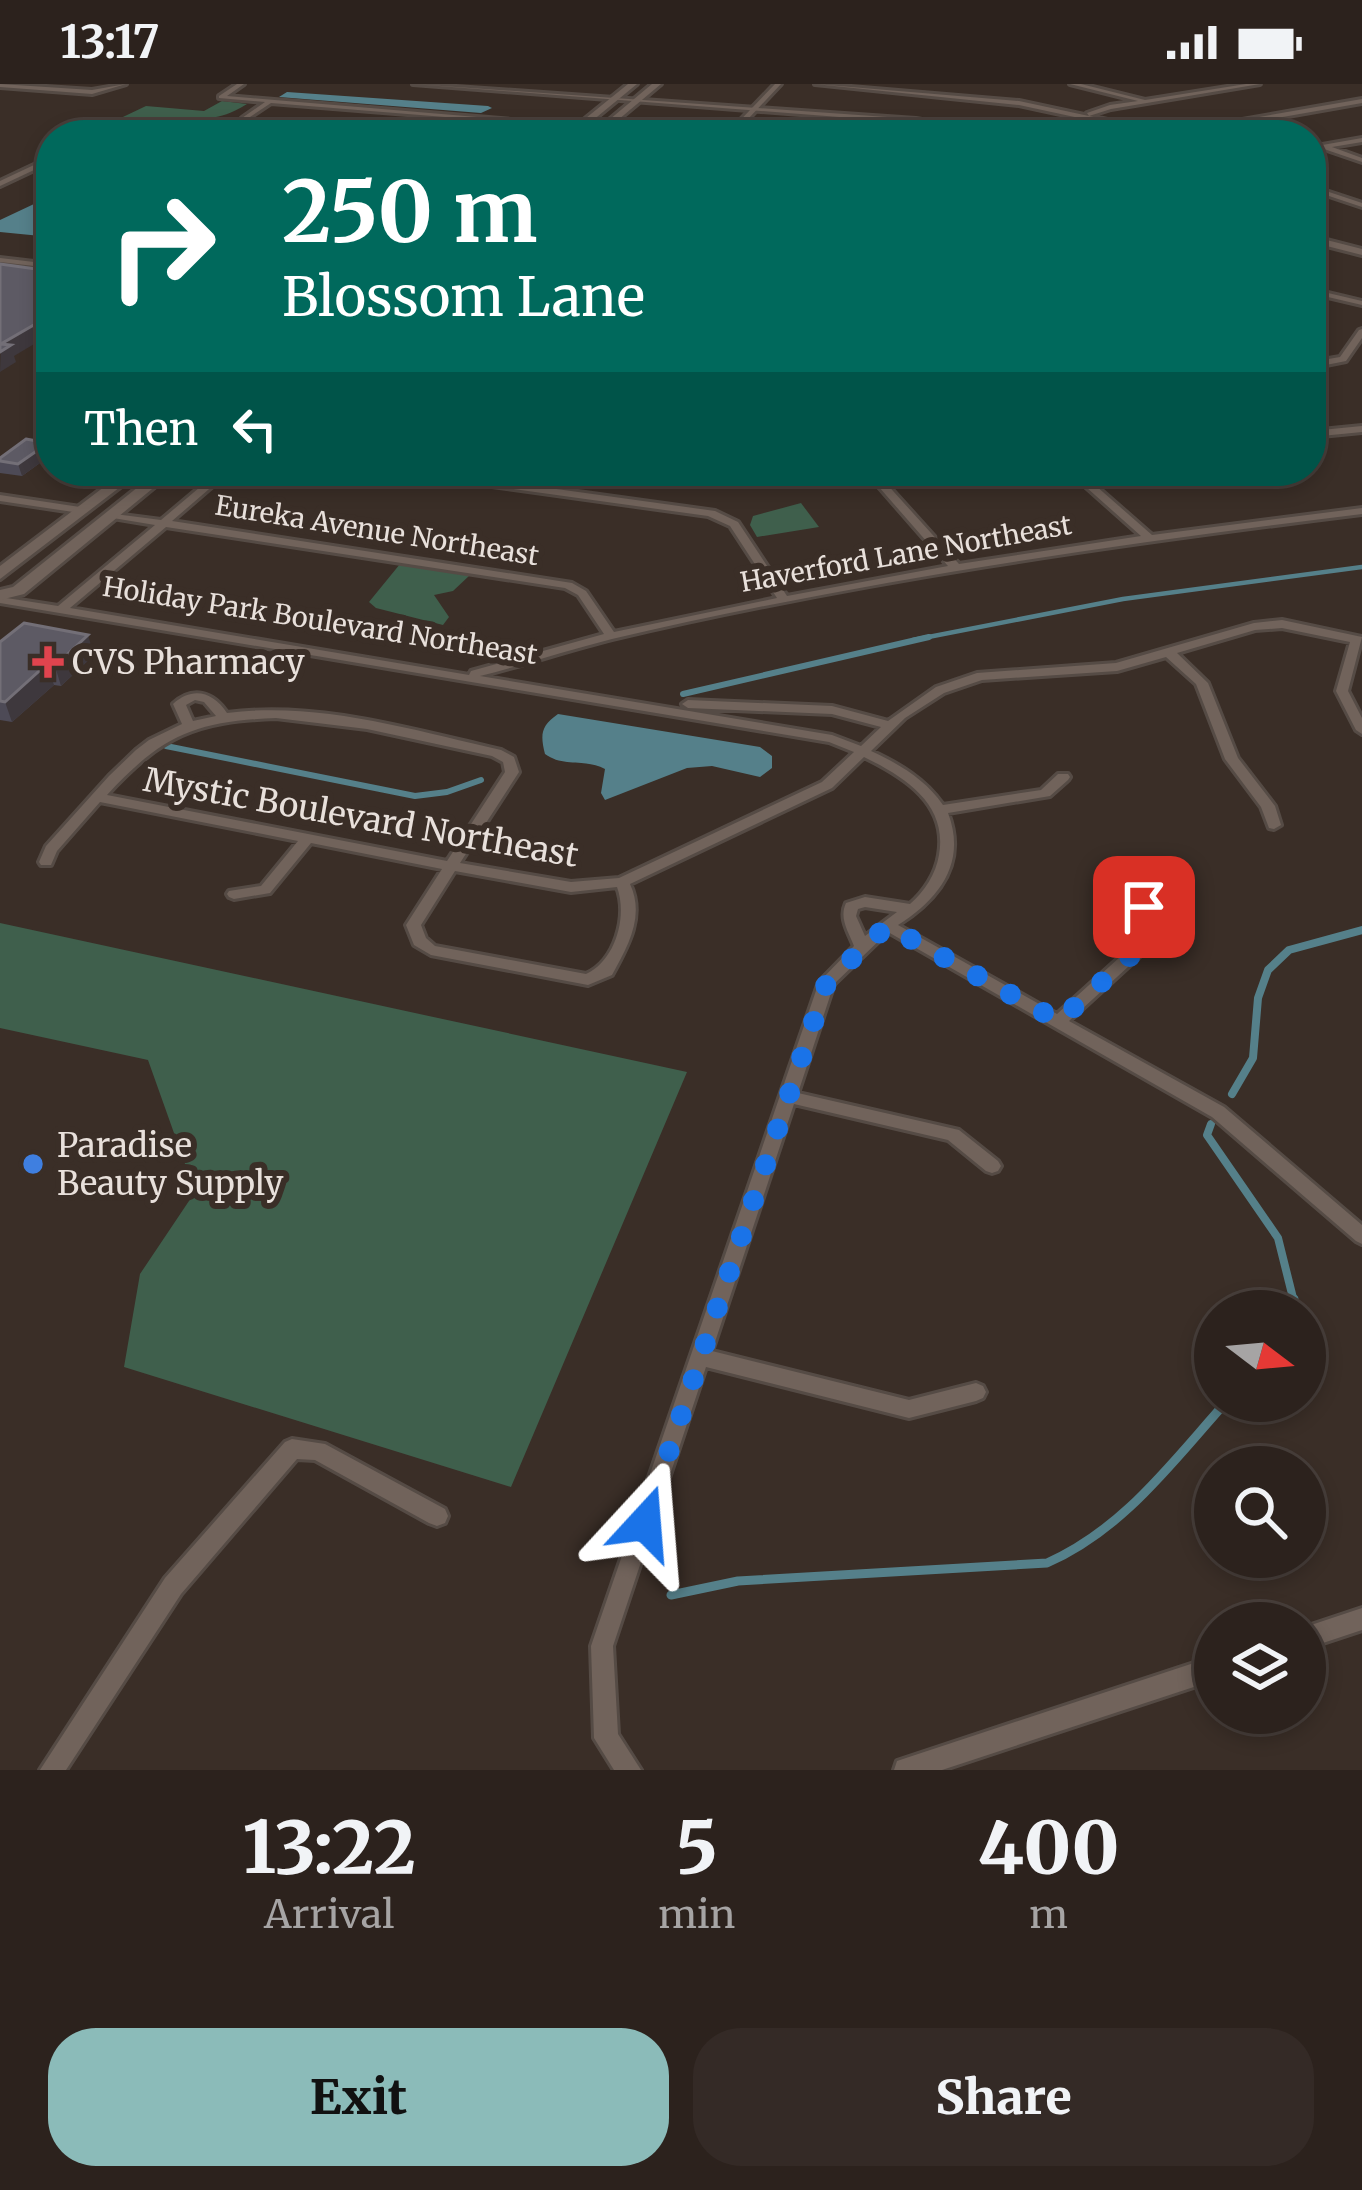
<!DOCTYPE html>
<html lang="en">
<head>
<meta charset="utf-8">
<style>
  :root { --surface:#2c221d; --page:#342a26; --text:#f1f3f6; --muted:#a6a4a4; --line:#483f3b; --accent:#8bbbb9 }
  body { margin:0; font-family:Merriweather,serif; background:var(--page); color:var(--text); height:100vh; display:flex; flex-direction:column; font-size:45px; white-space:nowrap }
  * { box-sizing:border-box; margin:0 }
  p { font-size:39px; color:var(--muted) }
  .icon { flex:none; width:66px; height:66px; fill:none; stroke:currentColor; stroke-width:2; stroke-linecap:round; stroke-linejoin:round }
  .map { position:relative; height:1686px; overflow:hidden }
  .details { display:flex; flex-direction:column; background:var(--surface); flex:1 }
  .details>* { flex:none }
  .hud { position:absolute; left:36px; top:36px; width:1290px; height:366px; border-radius:48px; box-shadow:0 6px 18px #0003,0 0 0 3px var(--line); background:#00695c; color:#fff; overflow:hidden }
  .needle { width:78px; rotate:106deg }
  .controls { position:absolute; left:1194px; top:1206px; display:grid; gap:24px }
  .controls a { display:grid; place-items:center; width:132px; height:132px; border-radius:50%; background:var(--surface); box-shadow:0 6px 18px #0003,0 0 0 3px var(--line); font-size:60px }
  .pin { position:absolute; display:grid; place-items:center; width:102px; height:102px; color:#fff; margin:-51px; border-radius:24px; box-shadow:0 6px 18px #0006 }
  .me { position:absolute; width:132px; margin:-66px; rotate:19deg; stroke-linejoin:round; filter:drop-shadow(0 0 9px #0008) }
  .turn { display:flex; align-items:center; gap:42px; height:252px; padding:0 48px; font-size:54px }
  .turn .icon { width:156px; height:156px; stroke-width:2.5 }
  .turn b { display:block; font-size:84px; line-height:102px }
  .then { display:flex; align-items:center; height:114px; padding:0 48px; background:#0003; gap:24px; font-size:45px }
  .eta { display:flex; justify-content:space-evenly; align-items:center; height:204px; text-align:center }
  .eta b { font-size:72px; font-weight:800; line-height:84px }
  .action { display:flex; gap:24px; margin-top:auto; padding:24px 48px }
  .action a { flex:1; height:138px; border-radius:48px; background:var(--accent); color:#111; font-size:48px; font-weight:800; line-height:138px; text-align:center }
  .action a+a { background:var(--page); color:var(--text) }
  .status { display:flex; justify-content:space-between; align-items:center; height:84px; padding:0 60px; background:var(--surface); direction:ltr }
  .status svg { height:33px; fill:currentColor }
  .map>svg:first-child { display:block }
  .forest { fill:#3f5f4c }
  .water { fill:#55808a }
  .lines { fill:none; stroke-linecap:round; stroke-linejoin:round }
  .stream-far3 { stroke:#55808a; stroke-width:4.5 }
  .stream-far2 { stroke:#55808a; stroke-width:6 }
  .stream-far1 { stroke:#55808a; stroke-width:8 }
  .stream { stroke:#55808a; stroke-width:9 }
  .minor-casing { stroke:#554b45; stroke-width:6 }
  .tertiary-casing { stroke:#554b45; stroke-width:6 }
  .secondary-casing { stroke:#554b45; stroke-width:6 }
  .minor { fill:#71635b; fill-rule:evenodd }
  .tertiary { fill:#71635b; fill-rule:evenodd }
  .secondary { fill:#71635b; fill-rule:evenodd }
  .wall { fill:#4d4a56 }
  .shaded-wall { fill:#3e383d }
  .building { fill:#5d5a64; stroke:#736f77; stroke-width:3 }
  .route { stroke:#1a73e8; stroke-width:21; stroke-dasharray:0 37.8 }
  .health-dot { fill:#e0444e; stroke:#3a2e27; stroke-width:4.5 }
  .shop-dot { fill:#3f7fe0; stroke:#3a2e27; stroke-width:4.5 }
  .labels { text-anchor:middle; stroke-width:12; stroke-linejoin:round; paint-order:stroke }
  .far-street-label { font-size:27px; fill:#e8e0db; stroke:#3a2e27 }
  .poi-label { font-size:33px; fill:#e8e0db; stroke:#3a2e27; text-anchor:start }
  .street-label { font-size:33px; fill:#e8e0db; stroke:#3a2e27 }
</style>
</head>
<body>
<div class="status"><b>13:17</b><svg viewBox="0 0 49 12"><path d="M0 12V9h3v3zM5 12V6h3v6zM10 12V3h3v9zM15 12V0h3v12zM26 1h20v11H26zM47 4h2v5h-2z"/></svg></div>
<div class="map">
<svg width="1362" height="1686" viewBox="0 0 1362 1686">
  <rect width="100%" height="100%" fill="#3a2e27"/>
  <!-- forest -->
  <path class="forest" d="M 222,17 L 247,20 C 214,40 208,30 176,41 L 198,51 L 85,51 L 146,22 L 204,27 Z
    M 436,33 L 488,37 L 487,43 L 460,51 L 322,51 L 330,45 L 279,41 L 288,36 L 418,45 Z
    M 801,419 L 819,443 L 757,453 L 750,441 L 753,432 Z
    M 400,480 L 470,491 L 453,507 L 434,511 L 449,533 L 443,541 L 376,524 L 369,518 Z
    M 0,839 L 687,988 L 511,1403 L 124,1283 L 140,1190 L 195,1108 L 148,976 L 0,944 Z"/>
  <!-- water -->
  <path class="water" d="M 287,8 L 488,22 L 492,24 L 481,29 L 279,13 Z
    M 51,112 L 51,153 L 0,148 L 0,136 Z
    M 558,630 L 760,663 L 772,672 L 772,684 L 760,693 L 712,682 L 687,684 L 605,716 L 601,709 L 605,685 C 585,674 564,684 545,670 C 540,650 541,642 558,630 Z"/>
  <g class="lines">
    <!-- stream-far3 -->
    <path class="stream-far3" d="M 913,556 L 1123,515 L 1362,483"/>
    <!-- stream-far2 -->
    <path class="stream-far2" d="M 683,610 L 929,553
      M 166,662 L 415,712 L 447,708 L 481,696
      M 1355,848 L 1362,846"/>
    <!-- stream-far1 -->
    <path class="stream-far1" d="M 1232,1010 L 1253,974 L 1258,914 L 1268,886 L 1289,866 L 1362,846
      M 1211,1040 L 1207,1051 L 1278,1154 L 1294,1218"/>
    <!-- stream -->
    <path class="stream" d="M 1294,1215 L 1295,1227
      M 671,1511 L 738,1497 L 1047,1479 C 1124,1445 1172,1378 1227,1317"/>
    <defs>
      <path id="minor" d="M 0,0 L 92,6 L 126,0 L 92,10 L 0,3 Z
        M 237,0 L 244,0 L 227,12 L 583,42 L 580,44 L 271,19 L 244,37 L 242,34 L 265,18 L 219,14 L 219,12 Z
        M 775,0 L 781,0 L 733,51 L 726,51 Z
        M 815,0 L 1019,17 L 1168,49 L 1362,15 L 1362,19 L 1180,51 L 1158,51 L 1019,21 Z
        M 1070,0 L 1081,0 L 1145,16 L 1246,0 L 1260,0 L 1111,25 L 1089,32 L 1087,29 L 1110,21 L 1138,17 Z
        M 638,45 L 694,49 L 697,51 L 638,49 L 614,51 Z
        M 1362,54 L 1362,58 L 1332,63 L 1362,74 L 1362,78 L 1324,65 L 1311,67 L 1311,63 Z
        M 51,73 L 51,78 L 0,102 L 0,97 Z
        M 1311,102 L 1362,119 L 1362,123 L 1311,106 Z
        M 0,174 L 51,180 L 51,184 L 0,178 Z
        M 1311,205 L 1362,217 L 1362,221 L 1311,209 Z
        M 1362,245 L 1362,254 L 1346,277 L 1311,284 L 1311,278 L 1340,273 L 1359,246 Z
        M 1362,342 L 1362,348 L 1311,353 L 1311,347 Z
        M 219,387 L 230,387 L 172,437 L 572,499 L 586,507 L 614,548 L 777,514 L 730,442 L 708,432 L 405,390 L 400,387 L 427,387 L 715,427 L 738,438 L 787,512 L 948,482 L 865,387 L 875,387 L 959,480 L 1141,452 L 1068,387 L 1079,387 L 1152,451 L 1362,424 L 1362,430 C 1110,461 859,497 612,555 C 568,566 524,581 480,592 L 832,651 L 861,662 L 881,643 L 832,630 L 688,624 L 682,620 L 688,616 L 832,622 L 888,637 L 936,603 L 977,589 L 1116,579 L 1254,539 L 1282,536 L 1362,553 L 1348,607 L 1362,634 L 1362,650 L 1356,646 L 1336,607 L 1350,558 L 1282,544 L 1255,546 L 1177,569 L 1208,599 L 1238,674 L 1275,722 L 1281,741 L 1274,745 L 1269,744 L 1261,723 L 1225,675 L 1196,600 L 1166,573 L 1117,587 L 982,596 L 944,609 L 905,634 L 871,667 C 899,680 925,695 943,721 L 1041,706 L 1058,690 L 1068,690 L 1070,693 L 1068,696 L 1050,712 L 948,729 C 967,779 939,815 898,841 L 1057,930 L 1141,854 L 1144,842 L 1137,823 L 1144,818 L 1149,820 L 1158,842 L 1153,860 L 1069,937 L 1224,1023 L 1362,1141 L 1362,1160 L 1356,1157 L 1212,1033 L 888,848 L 834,900 L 798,1009 L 959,1046 L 998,1077 L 1001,1082 L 998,1087 L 992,1089 L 986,1087 L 948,1056 L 794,1020 L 712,1267 L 909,1316 L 976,1299 L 983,1302 L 986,1308 L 983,1314 L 976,1317 L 909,1334 L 706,1283 L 613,1562 L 618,1650 L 641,1686 L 614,1686 L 594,1654 L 591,1562 L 819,898 L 854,862 C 848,847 839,834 846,819 L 865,813 L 910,820 C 924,808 936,790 939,771 C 948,720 905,693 864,673 L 832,704 L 630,800 C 645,832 628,862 612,891 L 588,901 L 431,871 L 414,861 L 406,841 L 442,785 L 311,759 L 270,809 L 234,815 L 229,813 L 227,810 L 229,807 L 261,802 L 298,757 L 100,718 L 57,767 L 51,781 L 41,781 L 39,778 L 46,762 L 109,692 L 136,666 L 149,656 L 182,640 L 173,620 C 193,602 213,608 227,629 C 318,617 413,646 501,666 L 514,673 L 519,688 L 460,779 L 571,798 L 619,794 L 822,698 L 854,668 L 829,658 L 0,519 L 0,513 L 58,522 L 155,441 L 107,433 L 107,429 L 161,436 ZM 166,443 L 565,504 L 578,511 L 604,550 L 471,587 L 469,591 L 70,524 ZM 195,616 L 204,618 L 216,632 L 193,637 L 186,621 ZM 276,634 L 367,645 L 492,672 L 503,678 L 505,688 L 447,777 L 107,711 C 162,651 196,637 276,634 ZM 455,787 L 571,808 L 617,803 C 628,833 615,877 586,890 L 435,862 L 426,854 L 421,841 ZM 865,823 L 897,828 L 865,852 L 856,832 L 858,825 Z
        M 0,411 L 80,423 L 85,426 L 80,429 L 0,417 Z
        M 292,1355 L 325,1360 L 445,1425 L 448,1432 L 445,1439 L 437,1442 L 429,1439 L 315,1376 L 297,1375 L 181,1510 L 66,1686 L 40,1686 L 165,1494 L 285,1358 Z
        M 1362,1524 L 1362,1546 L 1305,1565 L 1305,1543 Z
        M 1215,1572 L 1215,1596 L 942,1686 L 894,1686 L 897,1677 L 906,1674 Z"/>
      <path id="tertiary" d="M 413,0 L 916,35 L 1010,51 L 991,51 L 916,39 Z
        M 1311,152 L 1362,165 L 1362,171 L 1311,158 Z"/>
      <path id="secondary" d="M 628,0 L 637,0 L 575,51 L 565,51 Z
        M 652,0 L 661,0 L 600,51 L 591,51 Z
        M 125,387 L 141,387 L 0,495 L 0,482 Z
        M 158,387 L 174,387 L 24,510 L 0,516 L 0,506 L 13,503 Z"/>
    </defs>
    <!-- minor casing -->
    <use href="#minor" class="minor-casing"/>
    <!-- tertiary casing -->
    <use href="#tertiary" class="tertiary-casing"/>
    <!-- secondary casing -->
    <use href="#secondary" class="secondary-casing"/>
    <!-- minor -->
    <use href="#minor" class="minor"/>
    <!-- tertiary -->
    <use href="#tertiary" class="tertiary"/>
    <!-- secondary -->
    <use href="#secondary" class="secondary"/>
  </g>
  <!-- wall -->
  <path class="wall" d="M 51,371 L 22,392 L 0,389 L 0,374 Z
    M 0,558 L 94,571 L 61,602 L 54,601 L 12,638 L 0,636 Z"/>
  <!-- shaded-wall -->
  <path class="shaded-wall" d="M 51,231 L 51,250 L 14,272 L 16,278 L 0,288 L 1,260 Z
    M 48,359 L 51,371 L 22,392 L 18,380 Z
    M 88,551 L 94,571 L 61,602 L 55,582 Z
    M 47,580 L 54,601 L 12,638 L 5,618 Z"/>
  <!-- building -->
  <path class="building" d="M 0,180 L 51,187 L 51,231 L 1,260 L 11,261 L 0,268 Z
    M 26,355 L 48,359 L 18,380 L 0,377 L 0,374 Z
    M 24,539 L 88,551 L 55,582 L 47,580 L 5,618 L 0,617 L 0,558 Z"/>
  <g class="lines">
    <!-- route -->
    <path class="route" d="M 645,1439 L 827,898 L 887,842 L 1059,937 L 1148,856 L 1151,842 L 1144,823"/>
  </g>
  <!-- markers -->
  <path class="health-dot" d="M42 560h12v12h12v12h-12v12h-12v-12h-12v-12h12z"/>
  <circle class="shop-dot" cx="33" cy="1080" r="12"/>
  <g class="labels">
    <!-- far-street labels -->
    <g class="far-street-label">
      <text transform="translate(377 447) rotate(9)" y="9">Eureka Avenue Northeast</text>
      <text transform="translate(906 470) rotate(-10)" y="9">Haverford Lane Northeast</text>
      <text transform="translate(320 537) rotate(9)" y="9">Holiday Park Boulevard Northeast</text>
    </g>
    <!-- poi labels -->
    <g class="poi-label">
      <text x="72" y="590">CVS Pharmacy</text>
      <text x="57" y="1073">Paradise<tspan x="57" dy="38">Beauty Supply</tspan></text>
    </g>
    <!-- street labels -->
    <g class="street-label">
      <text transform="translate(361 733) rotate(10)" y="12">Mystic Boulevard Northeast</text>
    </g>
  </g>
</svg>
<div class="controls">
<a><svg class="needle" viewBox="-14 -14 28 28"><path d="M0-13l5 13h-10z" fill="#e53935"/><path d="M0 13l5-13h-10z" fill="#a6a4a4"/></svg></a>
<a><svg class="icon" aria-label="search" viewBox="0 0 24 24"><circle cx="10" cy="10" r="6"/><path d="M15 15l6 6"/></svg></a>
<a><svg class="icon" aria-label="layers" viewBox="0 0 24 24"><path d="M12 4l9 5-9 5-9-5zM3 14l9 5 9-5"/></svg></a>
</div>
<div class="pin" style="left:1144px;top:823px;background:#d93025"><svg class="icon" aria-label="arrive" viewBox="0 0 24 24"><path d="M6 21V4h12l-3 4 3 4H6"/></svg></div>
<svg class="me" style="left:645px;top:1439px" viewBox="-20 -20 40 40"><path d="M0-17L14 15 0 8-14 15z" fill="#1a73e8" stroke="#fff" stroke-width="4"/></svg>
<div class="hud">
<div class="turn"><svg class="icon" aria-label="right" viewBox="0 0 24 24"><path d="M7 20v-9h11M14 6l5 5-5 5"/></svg><div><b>250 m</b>Blossom Lane</div></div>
<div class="then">Then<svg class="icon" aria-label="left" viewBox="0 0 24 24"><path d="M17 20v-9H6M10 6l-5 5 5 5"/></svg></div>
</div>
</div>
<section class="details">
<div class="eta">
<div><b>13:22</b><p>Arrival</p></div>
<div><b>5</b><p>min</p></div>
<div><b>400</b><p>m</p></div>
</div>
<div class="action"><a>Exit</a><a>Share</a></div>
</section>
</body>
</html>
